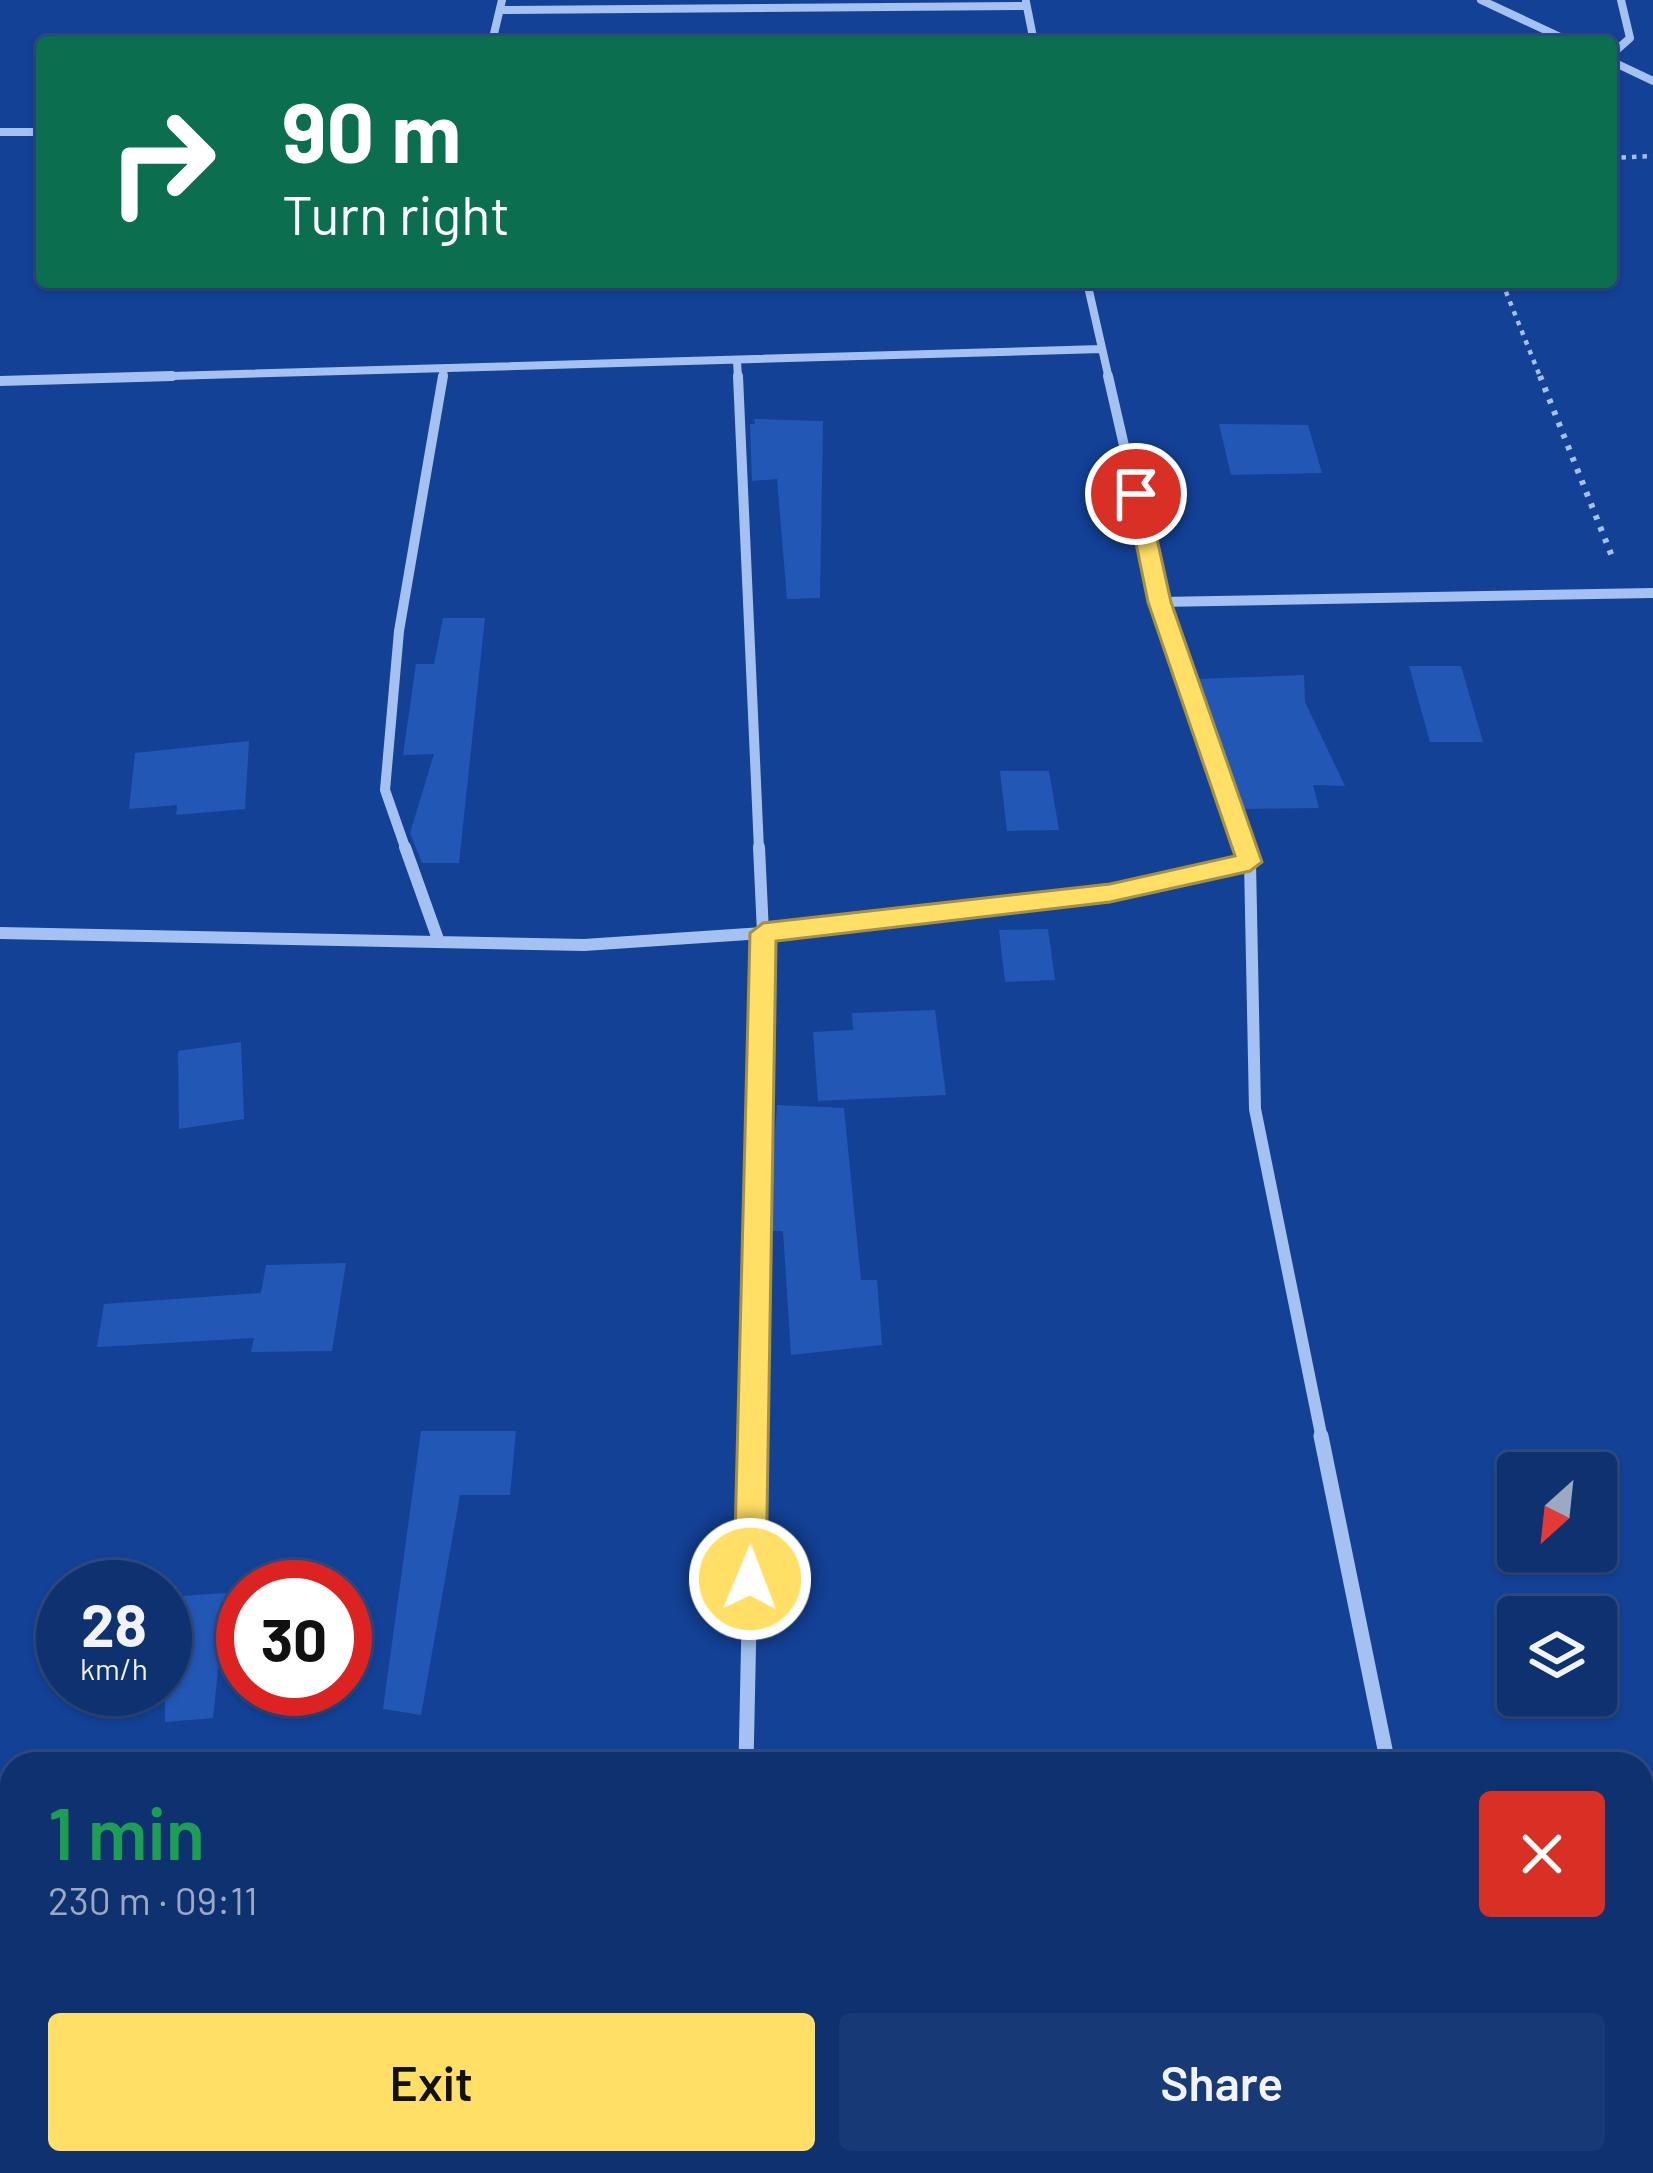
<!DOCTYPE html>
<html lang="en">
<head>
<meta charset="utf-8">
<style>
  :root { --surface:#0e3170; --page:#173975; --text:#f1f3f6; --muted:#9ba9c3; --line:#2e4c83; --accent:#ffdf65 }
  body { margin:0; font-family:Barlow,sans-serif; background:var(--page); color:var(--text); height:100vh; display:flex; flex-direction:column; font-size:45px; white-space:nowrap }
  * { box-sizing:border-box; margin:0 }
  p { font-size:39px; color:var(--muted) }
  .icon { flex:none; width:66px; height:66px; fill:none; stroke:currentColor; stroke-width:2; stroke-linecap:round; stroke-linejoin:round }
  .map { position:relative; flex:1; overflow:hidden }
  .side { position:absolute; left:0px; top:1752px; width:1653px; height:423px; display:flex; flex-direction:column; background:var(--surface); border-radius:36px 36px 0 0; box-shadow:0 3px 9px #0004,0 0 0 3px var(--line) }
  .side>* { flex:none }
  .guide { position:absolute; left:36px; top:36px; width:1581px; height:252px; border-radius:12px; box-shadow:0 3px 9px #0004,0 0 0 3px var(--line); background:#0b6e4f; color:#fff; overflow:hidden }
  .needle { width:78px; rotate:207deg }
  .tools { position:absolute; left:1497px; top:1452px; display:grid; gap:24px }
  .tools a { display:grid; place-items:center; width:120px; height:120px; border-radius:12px; background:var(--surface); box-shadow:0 3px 9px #0004,0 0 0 3px var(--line); font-size:60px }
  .speed { position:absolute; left:36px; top:1560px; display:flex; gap:24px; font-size:60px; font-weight:700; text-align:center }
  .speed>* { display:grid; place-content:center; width:156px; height:156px; border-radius:50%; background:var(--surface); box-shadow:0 3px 9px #0004,0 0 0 3px var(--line); line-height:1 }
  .speed small { font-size:30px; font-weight:400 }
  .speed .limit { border:18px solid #d22; background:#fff; color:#111 }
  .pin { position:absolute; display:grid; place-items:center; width:102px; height:102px; color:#fff; margin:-51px; border:6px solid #fff; border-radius:50%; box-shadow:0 3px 12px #0007 }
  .me { position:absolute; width:132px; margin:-66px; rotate:1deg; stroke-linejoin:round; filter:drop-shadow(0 0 9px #0008) }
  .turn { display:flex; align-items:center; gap:42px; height:252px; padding:0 48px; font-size:54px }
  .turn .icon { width:156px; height:156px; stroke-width:2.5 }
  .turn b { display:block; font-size:84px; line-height:102px }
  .round { display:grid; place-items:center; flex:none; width:126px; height:126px; border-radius:12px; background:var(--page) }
  .summary { display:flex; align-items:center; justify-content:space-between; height:204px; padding:0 48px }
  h1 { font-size:72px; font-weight:600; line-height:90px; color:#1e9e55 }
  .action { display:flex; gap:24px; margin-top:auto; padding:24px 48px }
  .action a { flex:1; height:138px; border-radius:12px; background:var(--accent); color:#111; font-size:48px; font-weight:600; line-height:138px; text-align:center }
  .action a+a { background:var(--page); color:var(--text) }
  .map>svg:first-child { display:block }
  .building { fill:#2257b5 }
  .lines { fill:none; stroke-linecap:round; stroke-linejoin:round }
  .path-far1 { stroke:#a4c1f2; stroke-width:4.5; stroke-dasharray:4.5 6; stroke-linecap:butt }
  .path { stroke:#a4c1f2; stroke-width:6; stroke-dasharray:4.5 8; stroke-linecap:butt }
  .street-far3 { stroke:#a4c1f2; stroke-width:8 }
  .street-far2 { stroke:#a4c1f2; stroke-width:10 }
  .street-far1 { stroke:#a4c1f2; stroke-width:12 }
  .street { stroke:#a4c1f2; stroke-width:15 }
  .route { fill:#ffdf65; stroke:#a69142; stroke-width:3 }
</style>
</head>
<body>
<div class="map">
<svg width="1653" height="2173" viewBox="0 0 1653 2173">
  <rect width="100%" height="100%" fill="#134196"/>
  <!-- building -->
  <path class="building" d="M 754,419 L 823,421 L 820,598 L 787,599 L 777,479 L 752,481 L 750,424 L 755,424 Z
    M 1219,424 L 1308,425 L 1322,473 L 1231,475 Z
    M 443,618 L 485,618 L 459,863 L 422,863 L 410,833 L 434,754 L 403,755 L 416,664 L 434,664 Z
    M 1409,666 L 1461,666 L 1483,742 L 1430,742 Z
    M 1304,675 L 1305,702 L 1345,786 L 1313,785 L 1319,808 L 1242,809 L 1197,679 Z
    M 249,741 L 245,809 L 176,815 L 177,805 L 129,809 L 135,753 Z
    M 1000,771 L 1049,771 L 1059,830 L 1007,831 Z
    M 1048,929 L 1055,980 L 1005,982 L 999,930 Z
    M 935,1010 L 946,1095 L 818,1101 L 813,1032 L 853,1030 L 852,1013 Z
    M 241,1042 L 244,1119 L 179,1129 L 178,1051 Z
    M 777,1105 L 844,1108 L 861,1280 L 877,1280 L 882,1345 L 791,1355 L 783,1231 L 768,1231 Z
    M 346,1263 L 332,1351 L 251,1352 L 254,1338 L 97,1347 L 104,1304 L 261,1293 L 266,1265 Z
    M 421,1431 L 516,1431 L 510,1495 L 460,1495 L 421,1715 L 383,1709 Z
    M 226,1593 L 213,1718 L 165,1722 L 165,1597 Z"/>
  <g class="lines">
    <!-- path-far1 -->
    <path class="path-far1" d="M 1611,158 L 1653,156
      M 1502,282 L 1541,379"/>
    <!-- path -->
    <path class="path" d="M 1540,376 L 1613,559"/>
    <!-- street-far3 -->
    <path class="street-far3" d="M 1481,0 L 1571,42
      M 1026,2 L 1034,42
      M 500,10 L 1026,6
      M 492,42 L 502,0
      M 1611,55 L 1630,38 L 1621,0
      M 1611,61 L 1653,81
      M 0,132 L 42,132
      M 1087,282 L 1109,379
      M 737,360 L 738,379
      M 69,379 L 1101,349
      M 442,379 L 444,370"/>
    <!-- street-far2 -->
    <path class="street-far2" d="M 738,376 L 759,850
      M 1108,376 L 1160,602 L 1246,850
      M 0,381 L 172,376
      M 1160,602 L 1653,593
      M 406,850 L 385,790 L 399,631 L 443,376"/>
    <!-- street-far1 -->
    <path class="street-far1" d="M 405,847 L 439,942
      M 1245,847 L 1250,862 L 1255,1109 L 1322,1439
      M 0,933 L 584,945 L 763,933 L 1110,893 L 1250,862
      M 753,1439 L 763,933 L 759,847"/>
    <!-- street -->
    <path class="street" d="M 1321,1436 L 1388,1764
      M 746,1764 L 753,1436
      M 1469,2163 L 1471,2173
      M 691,2173 L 702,2163"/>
  </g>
  <!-- route -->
  <path class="route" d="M 1136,487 L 1147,494 L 1171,602 L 1262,862 L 1250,871 L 1110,902 L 776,941 L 766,1579 L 761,1590 L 750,1594 L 739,1590 L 734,1579 L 750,933 L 763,923 L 1110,884 L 1235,856 L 1148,602 L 1126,494 Z"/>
</svg>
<div class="tools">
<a><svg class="needle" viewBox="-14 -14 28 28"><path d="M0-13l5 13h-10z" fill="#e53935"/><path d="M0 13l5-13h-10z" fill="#9ba9c3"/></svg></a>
<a><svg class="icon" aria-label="layers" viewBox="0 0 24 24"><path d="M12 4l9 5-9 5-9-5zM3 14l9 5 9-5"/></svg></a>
</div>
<div class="speed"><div>28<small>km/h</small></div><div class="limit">30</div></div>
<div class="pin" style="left:1136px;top:494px;background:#d93025"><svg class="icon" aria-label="arrive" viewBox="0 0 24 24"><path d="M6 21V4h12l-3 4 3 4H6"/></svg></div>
<svg class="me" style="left:750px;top:1579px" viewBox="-20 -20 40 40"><circle r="17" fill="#ffdf65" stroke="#fff" stroke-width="3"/><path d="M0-11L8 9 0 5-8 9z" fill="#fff"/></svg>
<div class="guide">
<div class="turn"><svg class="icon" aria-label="right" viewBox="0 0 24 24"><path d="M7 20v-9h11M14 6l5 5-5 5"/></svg><div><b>90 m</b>Turn right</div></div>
</div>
<section class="side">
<div class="summary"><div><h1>1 min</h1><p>230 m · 09:11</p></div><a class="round" style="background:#d93025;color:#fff"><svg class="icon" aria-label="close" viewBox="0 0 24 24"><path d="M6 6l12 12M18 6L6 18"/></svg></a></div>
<div class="action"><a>Exit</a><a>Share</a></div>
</section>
</div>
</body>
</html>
